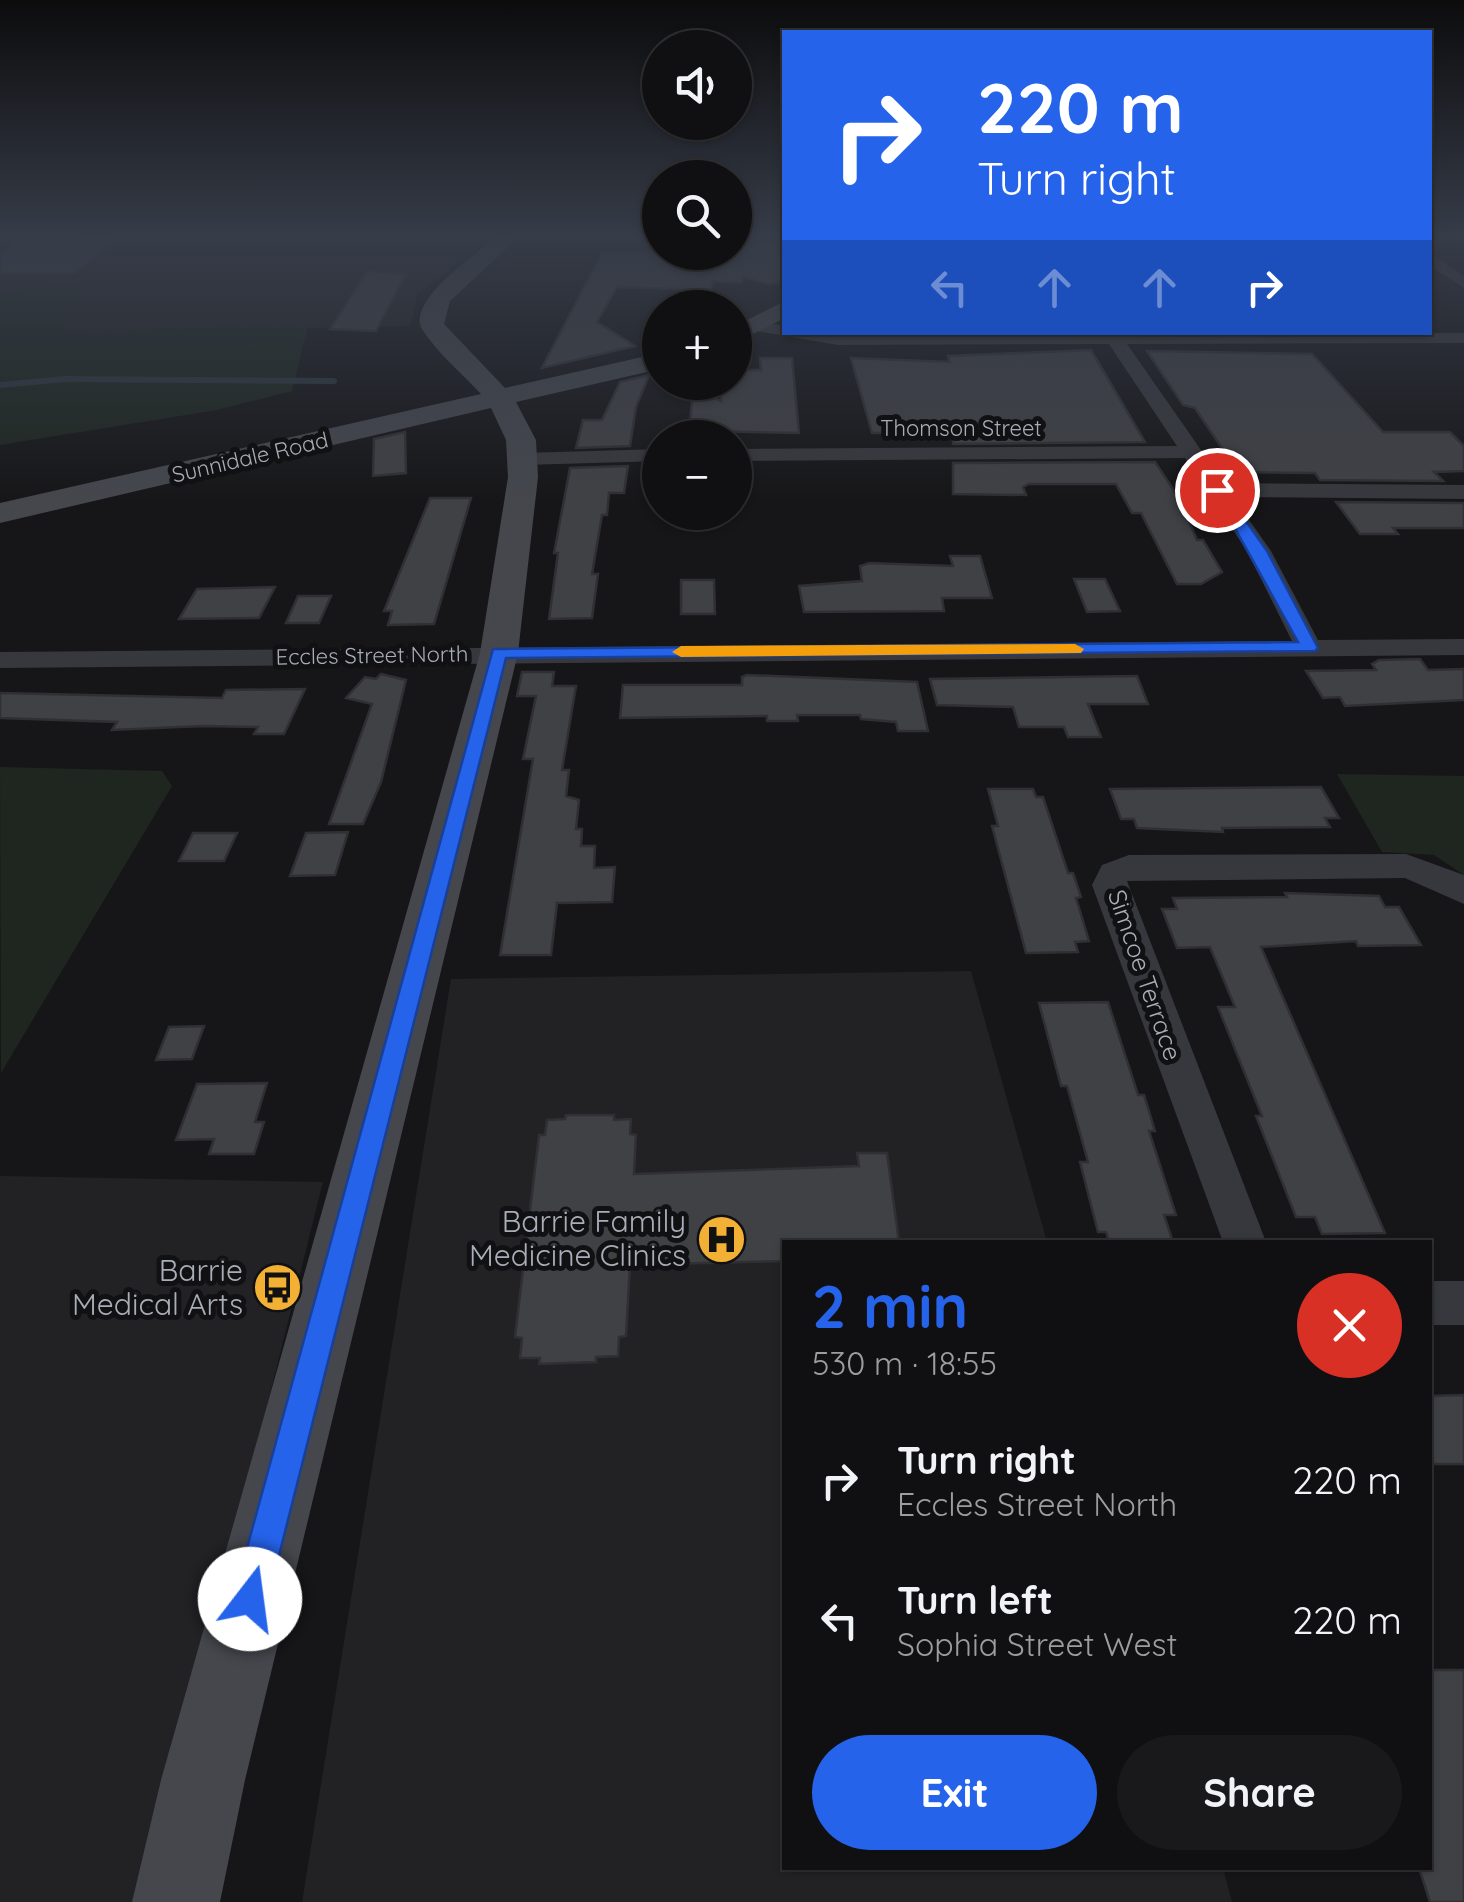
<!DOCTYPE html>
<html lang="en">
<head>
<meta charset="utf-8">
<style>
  :root { --surface:#101012; --page:#19191b; --text:#f1f3f6; --muted:#9c9d9f; --line:#303032; --accent:#2563eb }
  body { margin:0; font-family:Quicksand,sans-serif; background:var(--page); color:var(--text); height:100vh; display:flex; flex-direction:column; font-size:38px; white-space:nowrap }
  * { box-sizing:border-box; margin:0 }
  p { font-size:32px; color:var(--muted) }
  .icon { flex:none; width:55px; height:55px; fill:none; stroke:currentColor; stroke-width:2; stroke-linecap:round; stroke-linejoin:round }
  .map { position:relative; flex:1; overflow:hidden }
  .details { position:absolute; left:782px; top:1240px; width:650px; height:630px; display:flex; flex-direction:column; background:var(--surface); border-radius:0px; box-shadow:0 2px 8px #0004,0 0 0 2px var(--line) }
  .details>* { flex:none }
  .banner { position:absolute; left:782px; top:30px; width:650px; height:305px; border-radius:0px; box-shadow:0 2px 8px #0004,0 0 0 2px var(--line); background:#2563eb; color:#fff; overflow:hidden }
  .tools { position:absolute; left:642px; top:30px; display:grid; gap:20px }
  .tools a { display:grid; place-items:center; width:110px; height:110px; border-radius:50%; background:var(--surface); box-shadow:0 2px 8px #0004,0 0 0 2px var(--line); font-size:50px }
  .pin { position:absolute; display:grid; place-items:center; width:85px; height:85px; color:#fff; margin:-42px; border:5px solid #fff; border-radius:50%; box-shadow:0 2px 10px #0007 }
  .me { position:absolute; width:110px; margin:-55px; rotate:15deg; stroke-linejoin:round; filter:drop-shadow(0 0 8px #0008) }
  .turn { display:flex; align-items:center; gap:35px; height:210px; padding:0 30px; font-size:45px }
  .turn .icon { width:130px; height:130px; stroke-width:2.5 }
  .turn b { display:block; font-size:70px; line-height:85px }
  .lanes { display:flex; align-items:center; height:95px; padding:0 30px; background:#0003; justify-content:center; gap:50px; direction:ltr }
  .lanes .off { opacity:.35 }
  .round { display:grid; place-items:center; flex:none; width:105px; height:105px; border-radius:52px; background:var(--page) }
  .head { display:flex; align-items:center; justify-content:space-between; height:170px; padding:0 30px }
  h1 { font-size:60px; font-weight:700; line-height:75px; color:var(--accent) }
  .action { display:flex; gap:20px; margin-top:auto; padding:20px 30px }
  .action a { flex:1; height:115px; border-radius:60px; background:var(--accent); color:#fff; font-size:40px; font-weight:700; line-height:115px; text-align:center }
  .action a+a { background:var(--page); color:var(--text) }
  ul { padding:0; list-style:none }
  li { display:flex; align-items:center; gap:30px; height:140px; padding:0 30px }
  li div { flex:1 }
  li b { display:block; font-size:38px }
  li em { font-style:normal }
  .map>svg:first-child { display:block }
  .built { fill:#222225 }
  .green { fill:#1e261f }
  .lines { fill:none; stroke-linecap:round; stroke-linejoin:round }
  .stream { stroke:#2c353c; stroke-width:6 }
  .building { fill:#404145; stroke:#303034; stroke-width:2.5 }
  .street { fill:#37383d; fill-rule:evenodd }
  .secondary { fill:#45474d; fill-rule:evenodd }
  .route { fill:#2563eb; stroke:#184099; stroke-width:2.5 }
  .slow { fill:#f59e0b }
  .labels { text-anchor:middle; stroke-width:10; stroke-linejoin:round; paint-order:stroke }
  .far-street-label { font-size:22px; fill:#a8adb8; stroke:#111113 }
  .street-label { font-size:25px; fill:#a8adb8; stroke:#111113 }
  .near-poi-label { font-size:30px; fill:#a8adb8; stroke:#111113; text-anchor:end }
</style>
</head>
<body>
<div class="map">
<svg width="1464" height="1902" viewBox="0 0 1464 1902">
  <rect width="100%" height="100%" fill="#161618"/>
  <!-- built -->
  <path class="built" d="M 0,236 L 493,236 L 418,294 L 410,326 L 60,333 L 79,284 L 0,295 Z
    M 971,971 L 1047,1242 L 785,1242 L 785,1868 L 1223,1868 L 1232,1902 L 302,1902 L 451,979 Z
    M 0,1176 L 323,1182 L 143,1902 L 0,1902 Z"/>
  <!-- green -->
  <path class="green" d="M 80,283 L 61,333 L 308,325 L 292,391 L 217,410 L 0,445 L 0,295 Z
    M 0,767 L 162,771 L 172,786 L 1,1073 Z
    M 1337,774 L 1464,776 L 1464,875 L 1434,855 L 1382,852 Z"/>
  <g class="lines">
    <!-- stream -->
    <path class="stream" d="M 0,385 L 65,379 L 334,381"/>
  </g>
  <!-- building -->
  <path class="building" d="M 79,236 L 121,236 L 76,273 L 0,273 L 0,253 L 16,241 L 73,241 Z
    M 735,241 L 785,246 L 785,272 L 780,282 L 768,284 L 743,277 L 741,283 L 713,281 L 711,290 L 617,287 L 597,322 L 635,346 L 542,368 L 602,253 L 735,252 Z
    M 367,271 L 406,274 L 376,331 L 330,329 Z
    M 1091,350 L 1145,442 L 953,444 L 953,433 L 872,433 L 851,358 L 950,362 L 948,356 Z
    M 1147,351 L 1312,354 L 1383,432 L 1450,432 L 1464,446 L 1464,471 L 1434,472 L 1443,481 L 1320,480 L 1315,473 L 1238,472 L 1195,408 L 1183,405 Z
    M 760,358 L 792,358 L 799,433 L 712,431 L 713,424 L 690,424 L 693,386 L 721,401 L 721,382 L 735,382 L 735,370 L 761,370 Z
    M 649,375 L 636,407 L 630,446 L 576,448 L 583,420 L 602,420 L 620,382 Z
    M 405,432 L 406,473 L 373,476 L 374,439 Z
    M 1155,462 L 1179,498 L 1197,540 L 1203,540 L 1222,572 L 1201,584 L 1177,584 L 1141,513 L 1132,513 L 1116,484 L 1029,484 L 1023,487 L 1026,495 L 953,494 L 953,463 Z
    M 628,466 L 624,493 L 609,493 L 607,515 L 602,515 L 592,574 L 598,574 L 592,618 L 549,619 L 558,553 L 554,553 L 570,468 Z
    M 430,498 L 471,498 L 434,624 L 388,625 L 392,611 L 384,611 Z
    M 1336,502 L 1464,503 L 1464,528 L 1393,528 L 1398,534 L 1360,534 Z
    M 950,556 L 980,556 L 992,598 L 942,598 L 944,611 L 804,612 L 799,586 L 862,581 L 860,566 L 869,563 L 953,566 Z
    M 1074,579 L 1105,579 L 1120,611 L 1087,612 Z
    M 681,580 L 714,580 L 715,614 L 681,614 Z
    M 275,587 L 259,618 L 179,619 L 197,589 Z
    M 298,596 L 331,596 L 319,623 L 286,623 Z
    M 1420,659 L 1428,670 L 1464,669 L 1464,700 L 1345,706 L 1340,697 L 1323,698 L 1306,671 L 1376,670 L 1372,664 L 1379,660 Z
    M 522,672 L 554,672 L 552,686 L 576,686 L 562,770 L 569,770 L 566,796 L 579,800 L 576,829 L 582,829 L 581,846 L 595,846 L 594,868 L 615,867 L 612,902 L 557,903 L 551,955 L 500,955 L 533,759 L 523,759 L 536,696 L 517,696 Z
    M 381,674 L 406,680 L 381,782 L 363,824 L 329,824 L 372,704 L 346,698 L 365,677 L 376,679 Z
    M 747,675 L 917,682 L 928,731 L 898,731 L 896,722 L 861,719 L 860,715 L 797,715 L 798,721 L 767,721 L 767,716 L 620,718 L 623,685 L 742,685 L 742,677 Z
    M 1137,676 L 1148,704 L 1088,704 L 1101,737 L 1068,737 L 1064,727 L 1019,727 L 1013,707 L 937,705 L 930,679 Z
    M 305,689 L 284,734 L 254,734 L 258,727 L 203,726 L 112,730 L 117,722 L 0,718 L 0,693 L 222,698 L 226,690 Z
    M 1321,787 L 1339,818 L 1325,818 L 1330,827 L 1222,828 L 1223,832 L 1137,828 L 1134,819 L 1121,819 L 1110,789 Z
    M 988,789 L 1033,789 L 1036,797 L 1043,797 L 1068,873 L 1073,873 L 1081,897 L 1076,898 L 1089,941 L 1075,942 L 1078,952 L 1026,953 L 992,826 L 998,826 Z
    M 348,832 L 335,875 L 290,876 L 306,833 Z
    M 193,833 L 237,833 L 224,861 L 179,861 Z
    M 1285,893 L 1379,896 L 1385,907 L 1399,907 L 1421,945 L 1358,946 L 1356,941 L 1261,947 L 1385,1233 L 1322,1234 L 1315,1217 L 1296,1217 L 1256,1116 L 1262,1116 L 1218,1007 L 1235,1007 L 1210,947 L 1177,948 L 1162,909 L 1177,909 L 1173,898 L 1287,897 Z
    M 1108,1002 L 1138,1095 L 1144,1095 L 1155,1131 L 1149,1131 L 1176,1215 L 1164,1215 L 1173,1242 L 1109,1242 L 1106,1232 L 1098,1232 L 1080,1162 L 1088,1162 L 1067,1086 L 1061,1086 L 1039,1003 Z
    M 204,1026 L 192,1059 L 156,1060 L 169,1027 Z
    M 267,1083 L 255,1122 L 264,1122 L 254,1154 L 209,1154 L 214,1139 L 176,1140 L 197,1084 Z
    M 566,1115 L 614,1115 L 614,1120 L 631,1119 L 630,1134 L 636,1135 L 634,1174 L 859,1166 L 857,1153 L 887,1153 L 899,1242 L 785,1242 L 785,1261 L 630,1265 L 626,1336 L 619,1337 L 618,1356 L 596,1357 L 596,1362 L 539,1364 L 540,1358 L 520,1358 L 522,1338 L 515,1337 L 539,1135 L 545,1135 L 547,1120 L 565,1119 Z
    M 1464,1395 L 1464,1464 L 1430,1464 L 1430,1396 Z
    M 1430,1670 L 1464,1670 L 1464,1902 L 1430,1902 L 1419,1868 L 1430,1868 Z"/>
  <g class="lines">
    <!-- street -->
    <path class="street" d="M 1430,254 L 1464,276 L 1464,288 L 1430,266 Z
      M 757,321 L 785,326 L 785,332 L 838,335 L 1464,333 L 1464,343 L 1127,344 L 1224,483 L 1464,485 L 1464,499 L 1233,497 L 1271,551 L 1318,640 L 1464,639 L 1464,655 L 0,668 L 0,652 L 1292,641 L 1247,551 L 1185,458 L 735,461 L 735,449 L 1177,446 L 1109,344 L 838,345 L 751,330 L 751,322 Z
      M 660,449 L 660,461 L 524,465 L 514,459 L 524,453 Z
      M 1406,854 L 1464,875 L 1464,904 L 1405,878 L 1127,881 L 1266,1242 L 1223,1242 L 1092,885 L 1102,865 L 1129,855 Z
      M 1430,1281 L 1464,1281 L 1464,1325 L 1430,1325 Z"/>
    <!-- secondary -->
    <path class="secondary" d="M 498,236 L 520,236 L 450,301 L 444,324 L 505,388 L 660,353 L 660,369 L 516,402 L 536,440 L 538,477 L 518,653 L 245,1780 L 220,1902 L 132,1902 L 161,1780 L 480,653 L 508,477 L 506,440 L 491,408 L 0,523 L 0,503 L 481,394 C 463,374 436,352 422,329 C 406,301 478,252 498,236 Z
      M 785,301 L 785,318 L 735,343 L 735,326 Z"/>
  </g>
  <!-- sky -->
  <linearGradient id="sky" x2="0" y2="1"><stop stop-color="#0c0c0d"/><stop offset="0.47" stop-color="#363c48"/><stop offset="1" stop-color="#363c48" stop-opacity="0"/></linearGradient>
  <rect width="1464" height="502" fill="url(#sky)"/>
  <!-- route -->
  <path class="route" d="M 1212,487 L 1222,487 L 1267,551 L 1318,648 L 1315,651 L 506,658 L 268,1599 L 263,1611 L 250,1616 L 238,1611 L 233,1599 L 493,649 L 1298,642 Z"/>
  <!-- slow -->
  <path class="slow" d="M 1075,644 L 1084,649 L 1081,653 L 681,657 L 672,652 L 681,646 Z"/>
  <!-- icons -->
  <defs>
    <symbol id="hospital-disc" viewBox="-11 -11 22 22"><circle r="9.5" fill="#f2b134" stroke="#111113"/><path d="M-5-5h3v3.5h4V-5h3V5h-3V1.5h-4V5h-3Z" fill="#111"/></symbol>
    <symbol id="bus-disc" viewBox="-11 -11 22 22"><circle r="9.5" fill="#f2b134" stroke="#111113"/><path d="M-5-6H5V4H4V6H2V4H-2V6H-4V4H-5ZM-3.5-4V0h7V-4ZM-3.5 1.2v1.5H-2V1.2ZM2 1.2v1.5H3.5V1.2Z" fill="#111"/></symbol>
  </defs>
  <g fill-rule="evenodd">
    <use href="#hospital-disc" x="694" y="1212" width="55" height="55"/>
    <use href="#bus-disc" x="250" y="1260" width="55" height="55"/>
  </g>
  <g class="labels">
    <!-- far-street labels -->
    <g class="far-street-label">
      <text x="961" y="436">Thomson Street</text>
      <text transform="translate(250 457) rotate(-13)" y="8">Sunnidale Road</text>
      <text transform="translate(372 655) rotate(-1)" y="8">Eccles Street North</text>
    </g>
    <!-- street labels -->
    <g class="street-label">
      <text transform="translate(1145 975) rotate(71)" y="9">Simcoe Terrace</text>
    </g>
    <!-- near-poi labels -->
    <g class="near-poi-label">
      <text x="686" y="1232">Barrie Family<tspan x="686" dy="34">Medicine Clinics</tspan></text>
      <text x="243" y="1281">Barrie<tspan x="243" dy="34">Medical Arts</tspan></text>
    </g>
  </g>
</svg>
<div class="tools">
<a><svg class="icon" aria-label="sound" viewBox="0 0 24 24"><path d="M4 9h4l5-4v14l-5-4H4zM17 9q2 3 0 6"/></svg></a>
<a><svg class="icon" aria-label="search" viewBox="0 0 24 24"><circle cx="10" cy="10" r="6"/><path d="M15 15l6 6"/></svg></a>
<a>+</a>
<a>−</a>
</div>
<div class="pin" style="left:1217px;top:490px;background:#d93025"><svg class="icon" aria-label="arrive" viewBox="0 0 24 24"><path d="M6 21V4h12l-3 4 3 4H6"/></svg></div>
<svg class="me" style="left:250px;top:1599px" viewBox="-20 -20 40 40"><circle r="19" fill="#fff"/><path d="M0-13L10 11 0 6-10 11z" fill="#2563eb"/></svg>
<div class="banner">
<div class="turn"><svg class="icon" aria-label="right" viewBox="0 0 24 24"><path d="M7 20v-9h11M14 6l5 5-5 5"/></svg><div><b>220 m</b>Turn right</div></div>
<div class="lanes"><svg class="icon off" aria-label="left" viewBox="0 0 24 24"><path d="M17 20v-9H6M10 6l-5 5 5 5"/></svg><svg class="icon off" aria-label="ahead" viewBox="0 0 24 24"><path d="M12 20V5M6 11l6-6 6 6"/></svg><svg class="icon off" aria-label="ahead" viewBox="0 0 24 24"><path d="M12 20V5M6 11l6-6 6 6"/></svg><svg class="icon" aria-label="right" viewBox="0 0 24 24"><path d="M7 20v-9h11M14 6l5 5-5 5"/></svg></div>
</div>
<section class="details">
<div class="head"><div><h1>2 min</h1><p>530 m · 18:55</p></div><a class="round" style="background:#d93025;color:#fff"><svg class="icon" aria-label="close" viewBox="0 0 24 24"><path d="M6 6l12 12M18 6L6 18"/></svg></a></div>
<ul>
<li><svg class="icon" aria-label="right" viewBox="0 0 24 24"><path d="M7 20v-9h11M14 6l5 5-5 5"/></svg><div><b>Turn right</b><p>Eccles Street North</p></div><em>220 m</em></li>
<li><svg class="icon" aria-label="left" viewBox="0 0 24 24"><path d="M17 20v-9H6M10 6l-5 5 5 5"/></svg><div><b>Turn left</b><p>Sophia Street West</p></div><em>220 m</em></li>
</ul>
<div class="action"><a>Exit</a><a>Share</a></div>
</section>
</div>
</body>
</html>
